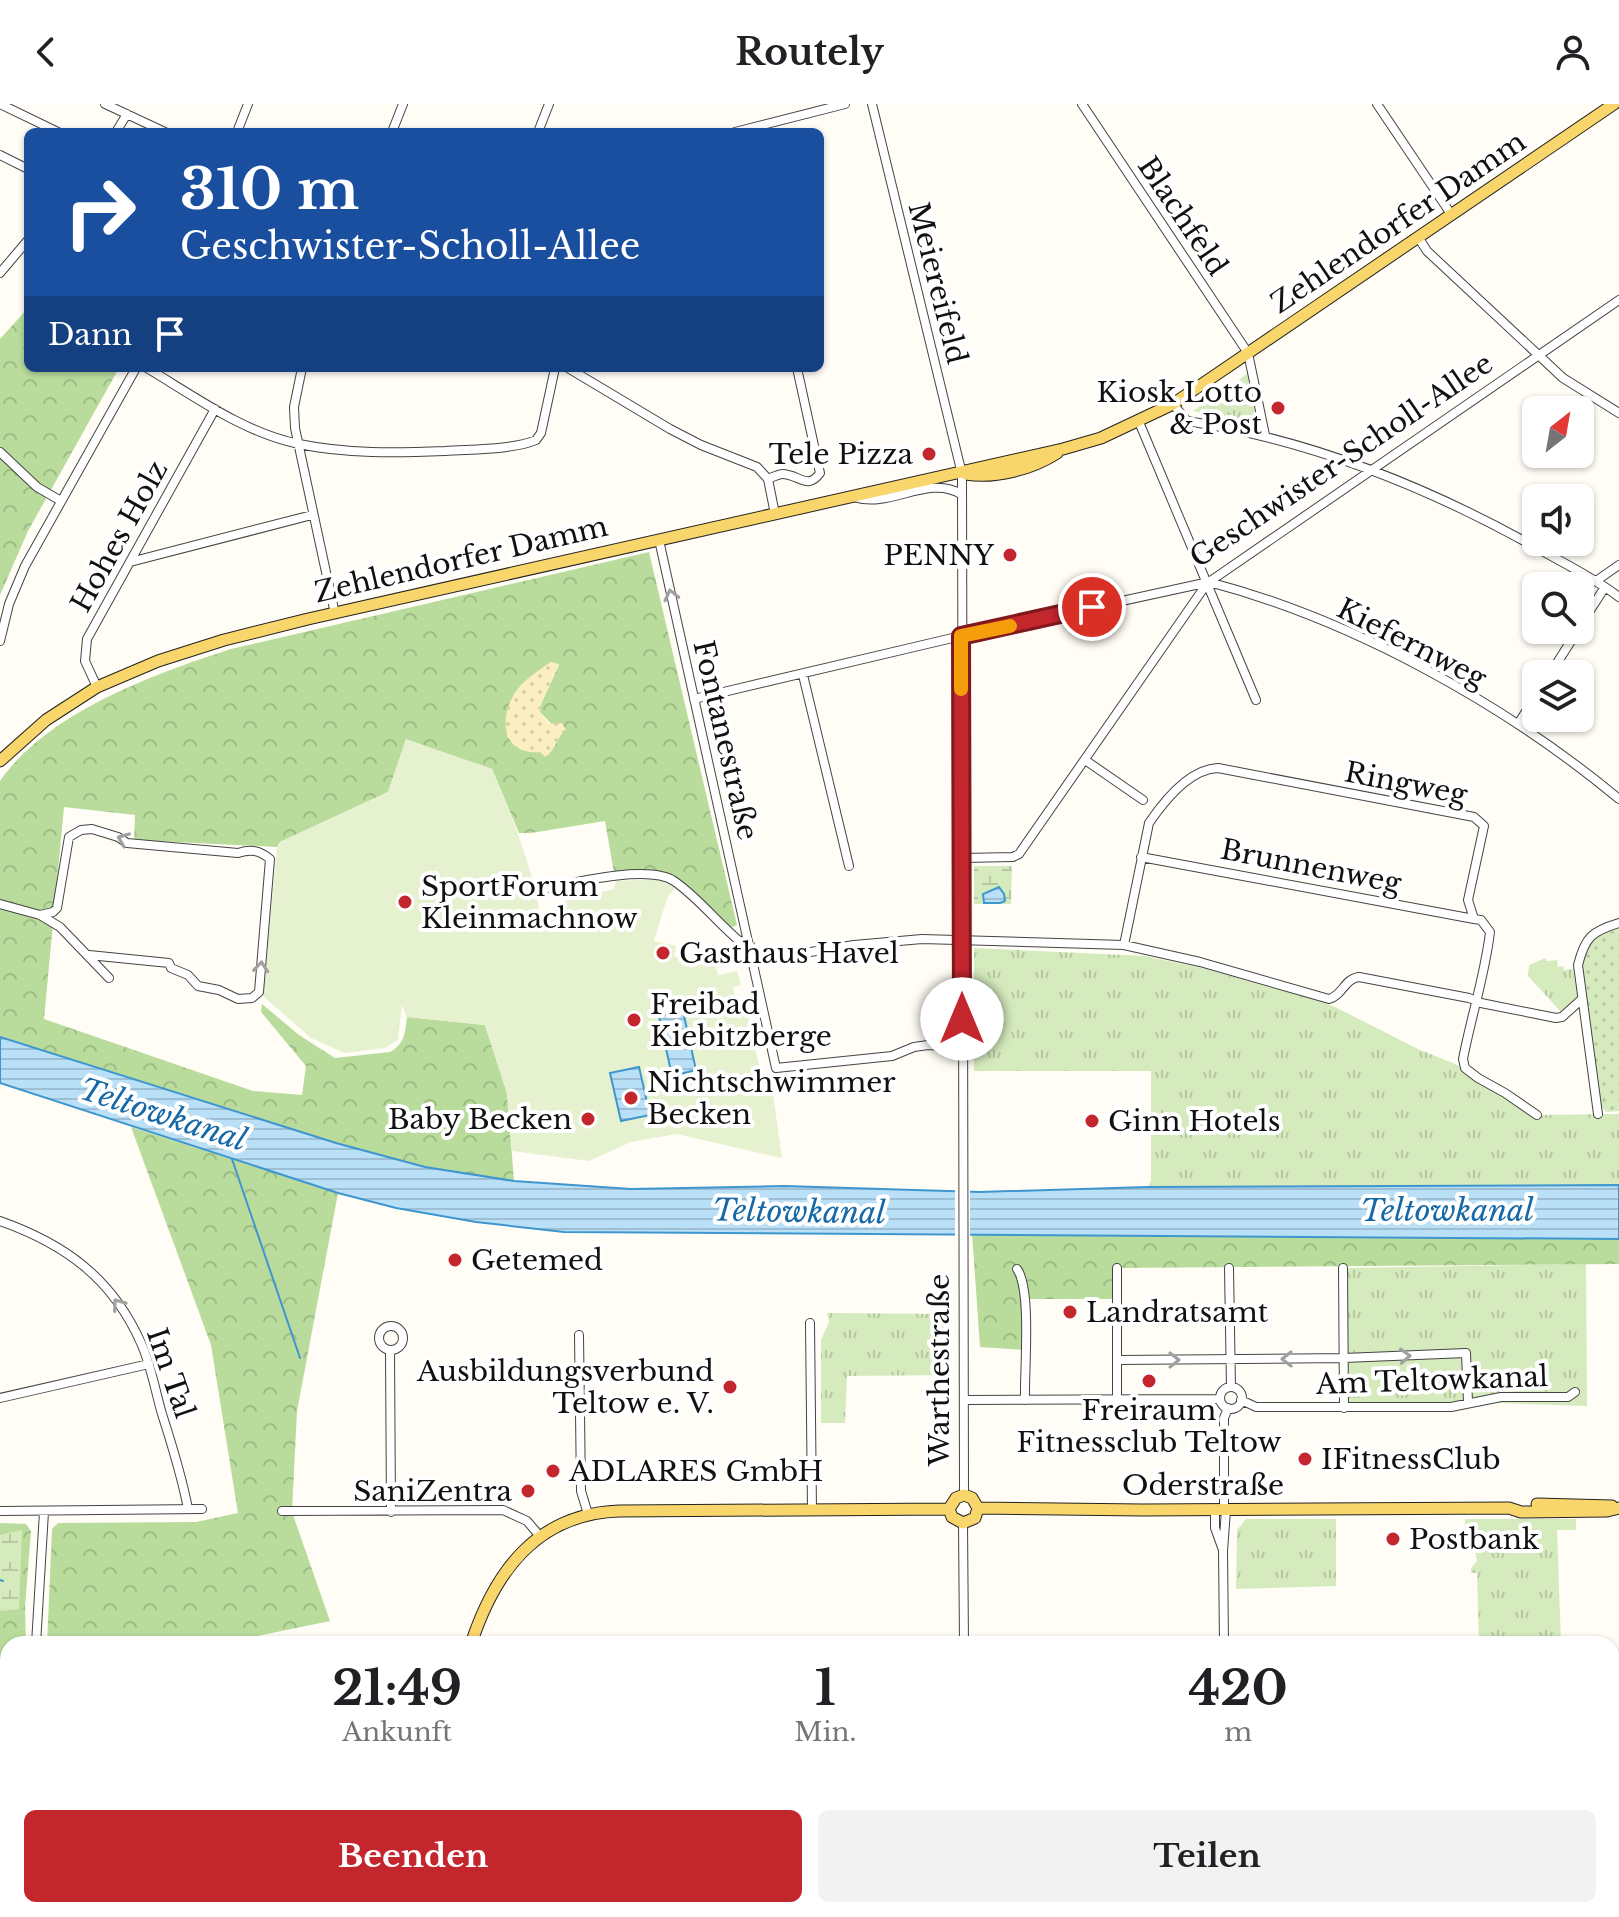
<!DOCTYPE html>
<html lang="de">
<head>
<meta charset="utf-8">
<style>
  :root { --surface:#fff; --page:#f2f2f2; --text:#202124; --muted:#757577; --accent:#c4262e }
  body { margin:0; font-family:"Libre Baskerville",serif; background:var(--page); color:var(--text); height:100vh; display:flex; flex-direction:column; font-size:30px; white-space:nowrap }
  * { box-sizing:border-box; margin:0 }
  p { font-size:26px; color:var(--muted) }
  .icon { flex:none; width:44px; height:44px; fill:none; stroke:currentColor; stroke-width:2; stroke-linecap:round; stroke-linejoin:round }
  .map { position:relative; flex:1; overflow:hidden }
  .drawer { position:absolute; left:0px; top:1532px; width:1620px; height:282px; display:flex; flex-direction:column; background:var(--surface); border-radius:24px 24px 0 0; box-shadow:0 2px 6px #0004 }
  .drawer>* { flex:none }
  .hud { position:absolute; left:24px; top:24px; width:800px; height:244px; border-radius:12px; box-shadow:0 2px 6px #0004; background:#1a4fa0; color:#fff; overflow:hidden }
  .needle { width:52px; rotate:31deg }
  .tools { position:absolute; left:1522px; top:292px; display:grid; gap:16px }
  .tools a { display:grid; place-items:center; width:72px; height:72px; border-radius:12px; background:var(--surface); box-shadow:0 2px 6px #0004; font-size:40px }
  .pin { position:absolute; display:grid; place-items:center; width:68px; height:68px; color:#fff; margin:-34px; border:4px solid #fff; border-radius:50%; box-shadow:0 2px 8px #0007 }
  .me { position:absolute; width:88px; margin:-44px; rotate:0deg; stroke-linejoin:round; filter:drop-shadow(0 0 6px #0008) }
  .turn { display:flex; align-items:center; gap:28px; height:168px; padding:0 24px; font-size:36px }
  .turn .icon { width:104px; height:104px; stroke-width:2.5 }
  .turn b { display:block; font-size:56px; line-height:68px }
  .then { display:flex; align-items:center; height:76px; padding:0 24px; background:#0003; gap:16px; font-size:30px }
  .eta { display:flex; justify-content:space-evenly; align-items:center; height:136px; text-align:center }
  .eta b { font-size:48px; font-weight:700; line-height:56px }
  .button { display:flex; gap:16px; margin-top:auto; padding:16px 24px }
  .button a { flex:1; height:92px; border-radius:12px; background:var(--accent); color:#fff; font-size:32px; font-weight:700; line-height:92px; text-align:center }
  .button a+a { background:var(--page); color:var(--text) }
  header { display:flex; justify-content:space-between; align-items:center; height:104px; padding:0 24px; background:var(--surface); font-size:36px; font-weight:700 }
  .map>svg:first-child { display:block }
  .grass { fill:url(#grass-tufts) }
  .forest { fill:url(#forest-crowns); fill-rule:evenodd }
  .wetland { fill:url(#wetland-marsh) }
  .sand { fill:url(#sand-dots) }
  .garden { fill:url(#garden-dots) }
  .pitch { fill:#e6f2cf }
  .water { fill:url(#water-rules); stroke:#3f96cf; stroke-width:2 }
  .pier { fill:#fffdf5 }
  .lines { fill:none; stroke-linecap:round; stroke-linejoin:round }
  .stream { stroke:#3f96cf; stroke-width:2 }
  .minor-casing { stroke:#444; stroke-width:10 }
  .major-casing { stroke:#222; stroke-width:13 }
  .minor { stroke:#fff; stroke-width:8 }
  .major { stroke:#f9d66b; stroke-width:11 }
  .oneway { stroke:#a0a0a0 }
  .route-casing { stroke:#7f191e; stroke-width:20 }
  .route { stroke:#c4262e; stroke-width:14 }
  .slow { stroke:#f59e0b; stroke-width:14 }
  .poi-dot { fill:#c4262e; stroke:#fff; stroke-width:3 }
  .labels { text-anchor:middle; stroke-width:8; stroke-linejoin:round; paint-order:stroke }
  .street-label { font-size:28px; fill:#111; stroke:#fff }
  .poi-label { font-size:28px; fill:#111; stroke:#fff; text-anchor:start }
  .water-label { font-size:30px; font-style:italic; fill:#1768a6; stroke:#fff }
</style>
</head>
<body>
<header><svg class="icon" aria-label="back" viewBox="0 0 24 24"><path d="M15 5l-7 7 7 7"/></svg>Routely<svg class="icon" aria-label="person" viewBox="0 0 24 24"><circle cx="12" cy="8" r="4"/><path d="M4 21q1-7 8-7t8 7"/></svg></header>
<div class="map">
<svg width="1619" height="1813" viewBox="0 0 1619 1813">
  <defs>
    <pattern id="grass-tufts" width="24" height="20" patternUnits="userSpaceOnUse" patternTransform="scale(2)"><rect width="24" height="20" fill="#d5ebbd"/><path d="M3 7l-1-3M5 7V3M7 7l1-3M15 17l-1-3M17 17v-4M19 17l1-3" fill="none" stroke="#b6c8a1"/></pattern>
    <pattern id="forest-crowns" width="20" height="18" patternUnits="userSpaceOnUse" patternTransform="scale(2)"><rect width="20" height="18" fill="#b9dc9c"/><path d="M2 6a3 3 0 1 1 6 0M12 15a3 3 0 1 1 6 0" fill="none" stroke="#9ebc85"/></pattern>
    <pattern id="wetland-marsh" width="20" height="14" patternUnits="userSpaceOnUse" patternTransform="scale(2)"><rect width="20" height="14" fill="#d5ebbd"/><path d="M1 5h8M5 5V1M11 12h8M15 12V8" fill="none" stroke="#b6c8a1"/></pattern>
    <pattern id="sand-dots" width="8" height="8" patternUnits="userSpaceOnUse" patternTransform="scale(2)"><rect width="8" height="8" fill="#fbeec1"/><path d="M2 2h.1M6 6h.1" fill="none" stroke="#d6cba5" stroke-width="1.8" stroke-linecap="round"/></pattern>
    <pattern id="garden-dots" width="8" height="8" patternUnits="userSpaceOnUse" patternTransform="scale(2)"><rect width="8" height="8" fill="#d5ebbd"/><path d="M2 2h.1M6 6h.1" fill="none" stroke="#b6c8a1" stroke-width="1.8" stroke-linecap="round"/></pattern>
    <pattern id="water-rules" width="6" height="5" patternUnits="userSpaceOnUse" patternTransform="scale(2)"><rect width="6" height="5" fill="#b9e0f7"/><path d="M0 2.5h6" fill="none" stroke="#9ebfd3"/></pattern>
  </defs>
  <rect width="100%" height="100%" fill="#fffdf5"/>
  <!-- grass -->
  <path class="grass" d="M 1247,270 L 1257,320 L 1193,307 Z
    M 974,844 L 1145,852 L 1206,865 L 1272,884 L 1286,884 L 1335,903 L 1418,945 L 1465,964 L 1537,1011 L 1619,1010 L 1619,1081 L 1148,1083 L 1151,1076 L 1151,967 L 974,967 Z
    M 1545,854 L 1547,857 L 1557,856 L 1558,863 L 1563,862 L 1564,866 L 1573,865 L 1578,895 L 1562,909 L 1528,872 L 1529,861 Z
    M 1586,1160 L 1587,1302 L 1468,1298 L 1344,1304 L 1343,1164 Z
    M 827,1209 L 949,1210 L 947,1241 L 950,1271 L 847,1272 L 845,1319 L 821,1319 L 821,1236 L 829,1218 Z
    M 1246,1415 L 1336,1415 L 1336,1482 L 1236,1485 L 1237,1426 Z
    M 1465,1415 L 1576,1415 L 1576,1426 L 1557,1426 L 1561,1540 L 1479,1540 L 1477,1469 L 1471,1469 L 1471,1464 L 1477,1457 L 1475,1448 L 1471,1445 L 1464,1445 Z
    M 8,1586 L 8,1806 L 15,1807 L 0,1805 L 0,1591 Z"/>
  <!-- forest -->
  <path class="forest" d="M 28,204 L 28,264 L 119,264 L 28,427 L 0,491 L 0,235 Z
    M 649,448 L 737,821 L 730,824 L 677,774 C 654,764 638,765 614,769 L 605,717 L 531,729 L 519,729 L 492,665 L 406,636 L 388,688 L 280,738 L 277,743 L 134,736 L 135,711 L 64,703 L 44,915 L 253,987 L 302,991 L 306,962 L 261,908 L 262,900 L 299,931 L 335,954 L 390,948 C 405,940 405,928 407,913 L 485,921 L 507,989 L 514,1077 L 425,1063 L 336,1039 L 0,933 L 0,677 C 48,608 154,570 231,545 ZM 551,558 L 559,561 L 541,600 L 540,608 L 561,630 L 554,643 L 514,641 L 507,632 L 518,585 Z
    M 131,1023 L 338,1089 L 297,1307 L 292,1408 L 330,1517 L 239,1536 L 47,1540 L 52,1425 L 58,1419 L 196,1418 L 238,1409 L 211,1241 Z
    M 972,1129 L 1619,1135 L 1619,1160 L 1118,1164 L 1117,1195 L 1025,1195 L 1025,1246 L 980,1243 Z
    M 0,1419 L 26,1420 L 31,1427 L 25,1503 L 26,1540 L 8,1540 L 8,1586 L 0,1591 Z"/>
  <!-- wetland -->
  <path class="wetland" d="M 974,762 L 1012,762 L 1011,800 L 974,800 Z
    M 22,1426 L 19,1505 L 0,1507 L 0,1431 Z"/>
  <!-- sand -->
  <path class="sand" d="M 551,558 L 559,560 L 541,600 L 540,608 L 549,620 L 562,619 L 566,626 C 555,634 556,647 545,653 L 540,648 C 501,652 498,611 517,586 C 525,575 539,566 551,558 Z"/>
  <!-- garden -->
  <path class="garden" d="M 1619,825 L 1619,1007 L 1607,1008 L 1599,1001 L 1581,868 L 1587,845 L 1595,832 Z"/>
  <!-- pitch -->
  <path class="pitch" d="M 406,635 L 492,665 C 513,715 532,762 541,815 L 564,813 L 561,798 L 614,785 L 616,777 L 658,775 L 675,784 L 667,794 L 654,837 L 676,842 L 674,852 L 700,858 L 714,855 L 718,871 L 737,867 L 741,881 L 733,883 L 739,911 L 747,910 L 760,965 L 772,983 L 782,1054 L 677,1030 L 631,1038 L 589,1057 L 512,1047 L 507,989 L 485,921 L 407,913 L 402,901 L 398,936 L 385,944 L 344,949 L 311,934 L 263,892 L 277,743 L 280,738 L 388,688 Z"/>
  <!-- water -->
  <path class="water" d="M 999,783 L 1004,790 L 1005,797 L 1000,799 L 984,799 L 983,790 Z
    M 683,907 L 696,966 L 672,972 L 659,912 Z
    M 0,933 L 336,1039 L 425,1063 L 514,1077 L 631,1085 L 784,1082 L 980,1088 L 1148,1083 L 1619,1081 L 1619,1135 L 564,1128 L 476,1118 L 396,1104 L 338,1089 L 0,979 Z
    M 639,963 L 650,1011 L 621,1017 L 610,969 Z"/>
  <!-- pier -->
  <path class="pier" d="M 955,1083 L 970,1083 L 970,1133 L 955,1134 Z"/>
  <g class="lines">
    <!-- stream -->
    <path class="stream" d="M 232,1055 L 300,1254
      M 0,1476 L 3,1477"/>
    <defs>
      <path id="minor" d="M 0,0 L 58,28
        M 105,0 L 165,28
        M 872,0 L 962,370 L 964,1391
        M 1082,0 L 1248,249 L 1265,331
        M 1377,0 L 1451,110
        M 116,28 L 127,10
        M 237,28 L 248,0
        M 392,28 L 403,0
        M 538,28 L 549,0
        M 735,28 L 845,0
        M 0,51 L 28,65
        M 1418,133 L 1427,147 L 1563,274 L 1619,309
        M 0,169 L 28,136
        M 147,264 C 194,292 244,329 299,340 C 347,350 396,349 445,347 C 471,345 512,346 536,336 L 541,329 L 555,264
        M 302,264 L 294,303 L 295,324 L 335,510
        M 568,264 L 670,325 L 701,341 L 757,363 L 768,375 L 775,410
        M 1173,300 L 1187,317 C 1311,336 1426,382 1535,443 C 1563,459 1593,473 1619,493
        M 1139,318 L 1256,596
        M 0,348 L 37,383 L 61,397
        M 768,375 C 769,374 781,370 782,370 C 799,370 807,387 820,369 L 797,264
        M 854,393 C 890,405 928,370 961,390
        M 659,436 L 776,964 L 892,952 L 914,943 L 928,941 L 962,942
        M 130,458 L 312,411
        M 1596,477 L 1619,461
        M 1209,478 C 1353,516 1505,600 1619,695
        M 1580,522 L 1605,483
        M 0,537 L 9,500 L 25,462 L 136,264
        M 1550,570 L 1578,526
        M 803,571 L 849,762
        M 97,583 L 85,557 L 87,535 L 215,305
        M 694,595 L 961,532 L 1209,478 L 1619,196
        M 1518,620 L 1536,592
        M 1085,656 L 1143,696
        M 1141,753 L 1474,815
        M 962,754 L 1013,753 L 1019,750 L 1208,478
        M 533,787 C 564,781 647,759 674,777 C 699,794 719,821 743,840 L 750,841
        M 0,800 L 40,811 L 60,823 L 109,874
        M 40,811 L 53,808 L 57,804 L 69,733 L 81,726 L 92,725 L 118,733 L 127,739 L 238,749 C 251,745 259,746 270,755 L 259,888 L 252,894 L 238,895 L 219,886 L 198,882 L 188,871 L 171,864 L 169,859 L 89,851
        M 1124,841 L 1149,719 C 1164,697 1189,665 1218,664 L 1474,713 L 1484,722 L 1468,796 L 1474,815 L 1481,816 L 1490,828 C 1485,871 1471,913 1463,955 L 1465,964 L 1478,974 L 1505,989 L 1537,1011
        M 754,857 L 854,841 L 922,835 L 1124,841 L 1200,858 L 1329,895 C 1343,891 1344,875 1359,873 L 1469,894 L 1481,899 L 1556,914 L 1562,913 L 1582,895
        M 1598,1010 L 1578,861 C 1585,833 1592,827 1619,819
        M 0,1117 C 65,1140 112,1174 141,1239 C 151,1261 155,1286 162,1310 C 172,1341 182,1373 188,1405
        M 1117,1164 L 1117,1294
        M 1229,1164 L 1231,1283
        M 1343,1164 L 1344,1304
        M 1017,1165 C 1032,1186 1024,1267 1025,1296
        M 810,1219 L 812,1406
        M379 1234a12 12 0 1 1 24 0a12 12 0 1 1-24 0Z
        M 579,1231 L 581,1387 L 588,1410
        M 390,1246 L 391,1408
        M 1117,1256 L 1344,1254 L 1466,1249 L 1468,1298
        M1220 1294a11 11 0 1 1 22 0a11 11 0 1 1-22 0Z
        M 0,1294 L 149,1260
        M 964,1296 L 1220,1295
        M 1241,1296 L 1256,1303 L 1451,1303 L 1501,1293 L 1568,1293 L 1575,1288
        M 1215,1405 L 1215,1424 L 1223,1446
        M 1224,1406 L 1224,1314 L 1228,1304
        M 0,1407 L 202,1405
        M 282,1407 L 503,1406 L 527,1417 L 539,1431
        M 963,1419 L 964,1540
        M 36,1540 L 44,1408
        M 1224,1540 L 1223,1447 L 1226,1406
        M 1612,1555 L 1619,1555
        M 1612,1567 L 1619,1567
        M 1612,1722 L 1619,1721
        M 1270,1806 L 1271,1813
        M 1370,1806 L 1370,1813
        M 1465,1806 L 1466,1813
        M 1569,1806 L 1570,1813
        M 22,1813 L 22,1806
        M 445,1813 L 471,1806
        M 952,1813 L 954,1806
        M 1171,1813 L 1173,1806"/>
      <path id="major" d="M 966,370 C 995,375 1032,365 1057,349
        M 0,657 L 46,616 L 97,583 L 158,557 L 224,536 L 308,515 L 1063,345 L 1101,334 L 1173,300 L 1614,0
        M 1537,1400 L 1612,1402
        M 978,1404 L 1143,1406 L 1509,1404 L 1521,1408 L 1607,1407 L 1619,1404
        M 949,1405 L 952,1413 L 963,1419 L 975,1414 L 978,1404
        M 949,1405 L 956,1394 L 964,1391 L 972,1394 L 978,1404
        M 471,1540 C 495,1467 537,1410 619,1407 L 949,1405
        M 471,1806 L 474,1813
        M 498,1813 L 501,1806"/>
    </defs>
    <!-- minor casing -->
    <use href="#minor" class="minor-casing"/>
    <!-- major casing -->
    <use href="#major" class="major-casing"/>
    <!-- minor -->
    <use href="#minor" class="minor"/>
    <!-- major -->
    <use href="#major" class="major"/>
  </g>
  <!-- one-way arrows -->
  <defs><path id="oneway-chevron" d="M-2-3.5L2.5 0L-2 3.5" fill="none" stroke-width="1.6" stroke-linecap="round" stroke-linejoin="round" transform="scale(2)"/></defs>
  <g class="oneway">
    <use href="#oneway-chevron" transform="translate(671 491) rotate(-103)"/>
    <use href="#oneway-chevron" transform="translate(123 735) rotate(-158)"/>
    <use href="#oneway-chevron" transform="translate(261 863) rotate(-85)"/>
    <use href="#oneway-chevron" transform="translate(118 1200) rotate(-126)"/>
    <use href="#oneway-chevron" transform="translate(1405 1252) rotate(-3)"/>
    <use href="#oneway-chevron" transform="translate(1287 1255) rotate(179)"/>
    <use href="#oneway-chevron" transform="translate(1174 1256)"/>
  </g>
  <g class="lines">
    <defs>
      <path id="route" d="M 962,915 L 961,532 L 1092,503"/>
    </defs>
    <!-- route casing -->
    <use href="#route" class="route-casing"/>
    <!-- route -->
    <use href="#route" class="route"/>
    <!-- slow -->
    <path class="slow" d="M 961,585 L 961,532 L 1010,522"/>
  </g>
  <!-- markers -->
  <g class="poi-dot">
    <circle cx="1278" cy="304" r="8"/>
    <circle cx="929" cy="350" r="8"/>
    <circle cx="1010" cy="451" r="8"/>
    <circle cx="405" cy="798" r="8"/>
    <circle cx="663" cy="849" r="8"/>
    <circle cx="634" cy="916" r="8"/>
    <circle cx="631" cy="994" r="8"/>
    <circle cx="588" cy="1015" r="8"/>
    <circle cx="1092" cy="1017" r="8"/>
    <circle cx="455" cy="1156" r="8"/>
    <circle cx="1070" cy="1208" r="8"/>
    <circle cx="1149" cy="1277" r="8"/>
    <circle cx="730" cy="1283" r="8"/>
    <circle cx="1305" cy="1355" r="8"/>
    <circle cx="553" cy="1367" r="8"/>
    <circle cx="528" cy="1387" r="8"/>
    <circle cx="1393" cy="1435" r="8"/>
  </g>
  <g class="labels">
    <!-- street labels -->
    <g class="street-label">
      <text transform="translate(1183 112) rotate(56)" y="10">Blachfeld</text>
      <text transform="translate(1398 118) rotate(-34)" y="10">Zehlendorfer Damm</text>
      <text transform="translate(938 179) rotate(76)" y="10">Meiereifeld</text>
      <text transform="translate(1341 356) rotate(-34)" y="10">Geschwister-Scholl-Allee</text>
      <text transform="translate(119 432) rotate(-61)" y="10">Hohes Holz</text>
      <text transform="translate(461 455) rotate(-13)" y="10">Zehlendorfer Damm</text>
      <text transform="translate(1412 539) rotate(27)" y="10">Kiefernweg</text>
      <text transform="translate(726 636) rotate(77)" y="10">Fontanestraße</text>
      <text transform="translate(1406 679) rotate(11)" y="10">Ringweg</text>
      <text transform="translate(1311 762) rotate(11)" y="10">Brunnenweg</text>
      <text transform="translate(939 1266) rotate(-90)" y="10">Warthestraße</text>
      <text transform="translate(171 1269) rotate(71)" y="10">Im Tal</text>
      <text transform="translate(1432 1276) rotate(-2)" y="10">Am Teltowkanal</text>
      <text x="1203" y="1391">Oderstraße</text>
    </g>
    <!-- poi labels -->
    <g class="poi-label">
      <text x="1262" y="298" text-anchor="end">Kiosk Lotto<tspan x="1262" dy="32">&amp; Post</tspan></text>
      <text x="913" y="360" text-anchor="end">Tele Pizza</text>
      <text x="994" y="461" text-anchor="end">PENNY</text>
      <text x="421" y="792">SportForum<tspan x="421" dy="32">Kleinmachnow</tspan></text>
      <text x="679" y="859">Gasthaus Havel</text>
      <text x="650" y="910">Freibad<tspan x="650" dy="32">Kiebitzberge</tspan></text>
      <text x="647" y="988">Nichtschwimmer<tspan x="647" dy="32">Becken</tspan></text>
      <text x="572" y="1025" text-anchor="end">Baby Becken</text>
      <text x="1108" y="1027">Ginn Hotels</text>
      <text x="471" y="1166">Getemed</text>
      <text x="1086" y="1218">Landratsamt</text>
      <text x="714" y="1277" text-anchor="end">Ausbildungsverbund<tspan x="714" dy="32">Teltow e. V.</tspan></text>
      <text x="1149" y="1316" text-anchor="middle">Freiraum<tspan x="1149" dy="32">Fitnessclub Teltow</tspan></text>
      <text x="1321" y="1365">IFitnessClub</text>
      <text x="569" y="1377">ADLARES GmbH</text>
      <text x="512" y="1397" text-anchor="end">SaniZentra</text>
      <text x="1409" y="1445">Postbank</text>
    </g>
    <!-- water labels -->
    <g class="water-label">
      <text transform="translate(163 1011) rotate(18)" y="10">Teltowkanal</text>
      <text x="1447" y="1117">Teltowkanal</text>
      <text transform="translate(799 1108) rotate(1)" y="10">Teltowkanal</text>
    </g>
  </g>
</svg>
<div class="tools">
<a><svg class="needle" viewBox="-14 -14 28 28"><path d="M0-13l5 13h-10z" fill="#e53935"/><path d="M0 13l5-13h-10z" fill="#757577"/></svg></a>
<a><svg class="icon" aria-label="sound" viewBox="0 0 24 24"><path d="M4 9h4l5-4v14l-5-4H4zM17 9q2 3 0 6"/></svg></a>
<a><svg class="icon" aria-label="search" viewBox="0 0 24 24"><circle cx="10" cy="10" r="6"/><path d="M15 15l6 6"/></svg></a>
<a><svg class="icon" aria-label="layers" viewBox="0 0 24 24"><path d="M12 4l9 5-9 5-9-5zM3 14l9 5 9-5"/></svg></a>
</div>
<div class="pin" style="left:1092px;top:503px;background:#d93025"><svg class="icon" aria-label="arrive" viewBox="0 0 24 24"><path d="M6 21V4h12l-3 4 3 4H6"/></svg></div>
<svg class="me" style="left:962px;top:915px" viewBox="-20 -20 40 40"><circle r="19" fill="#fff"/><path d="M0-13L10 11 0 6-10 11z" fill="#c4262e"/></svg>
<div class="hud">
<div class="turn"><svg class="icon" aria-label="right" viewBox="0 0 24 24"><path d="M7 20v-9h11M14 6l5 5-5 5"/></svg><div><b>310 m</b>Geschwister-Scholl-Allee</div></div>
<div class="then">Dann<svg class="icon" aria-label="arrive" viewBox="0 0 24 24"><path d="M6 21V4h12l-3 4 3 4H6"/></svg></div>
</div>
<section class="drawer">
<div class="eta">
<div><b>21:49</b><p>Ankunft</p></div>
<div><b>1</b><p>Min.</p></div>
<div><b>420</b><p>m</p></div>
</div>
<div class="button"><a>Beenden</a><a>Teilen</a></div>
</section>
</div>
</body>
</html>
